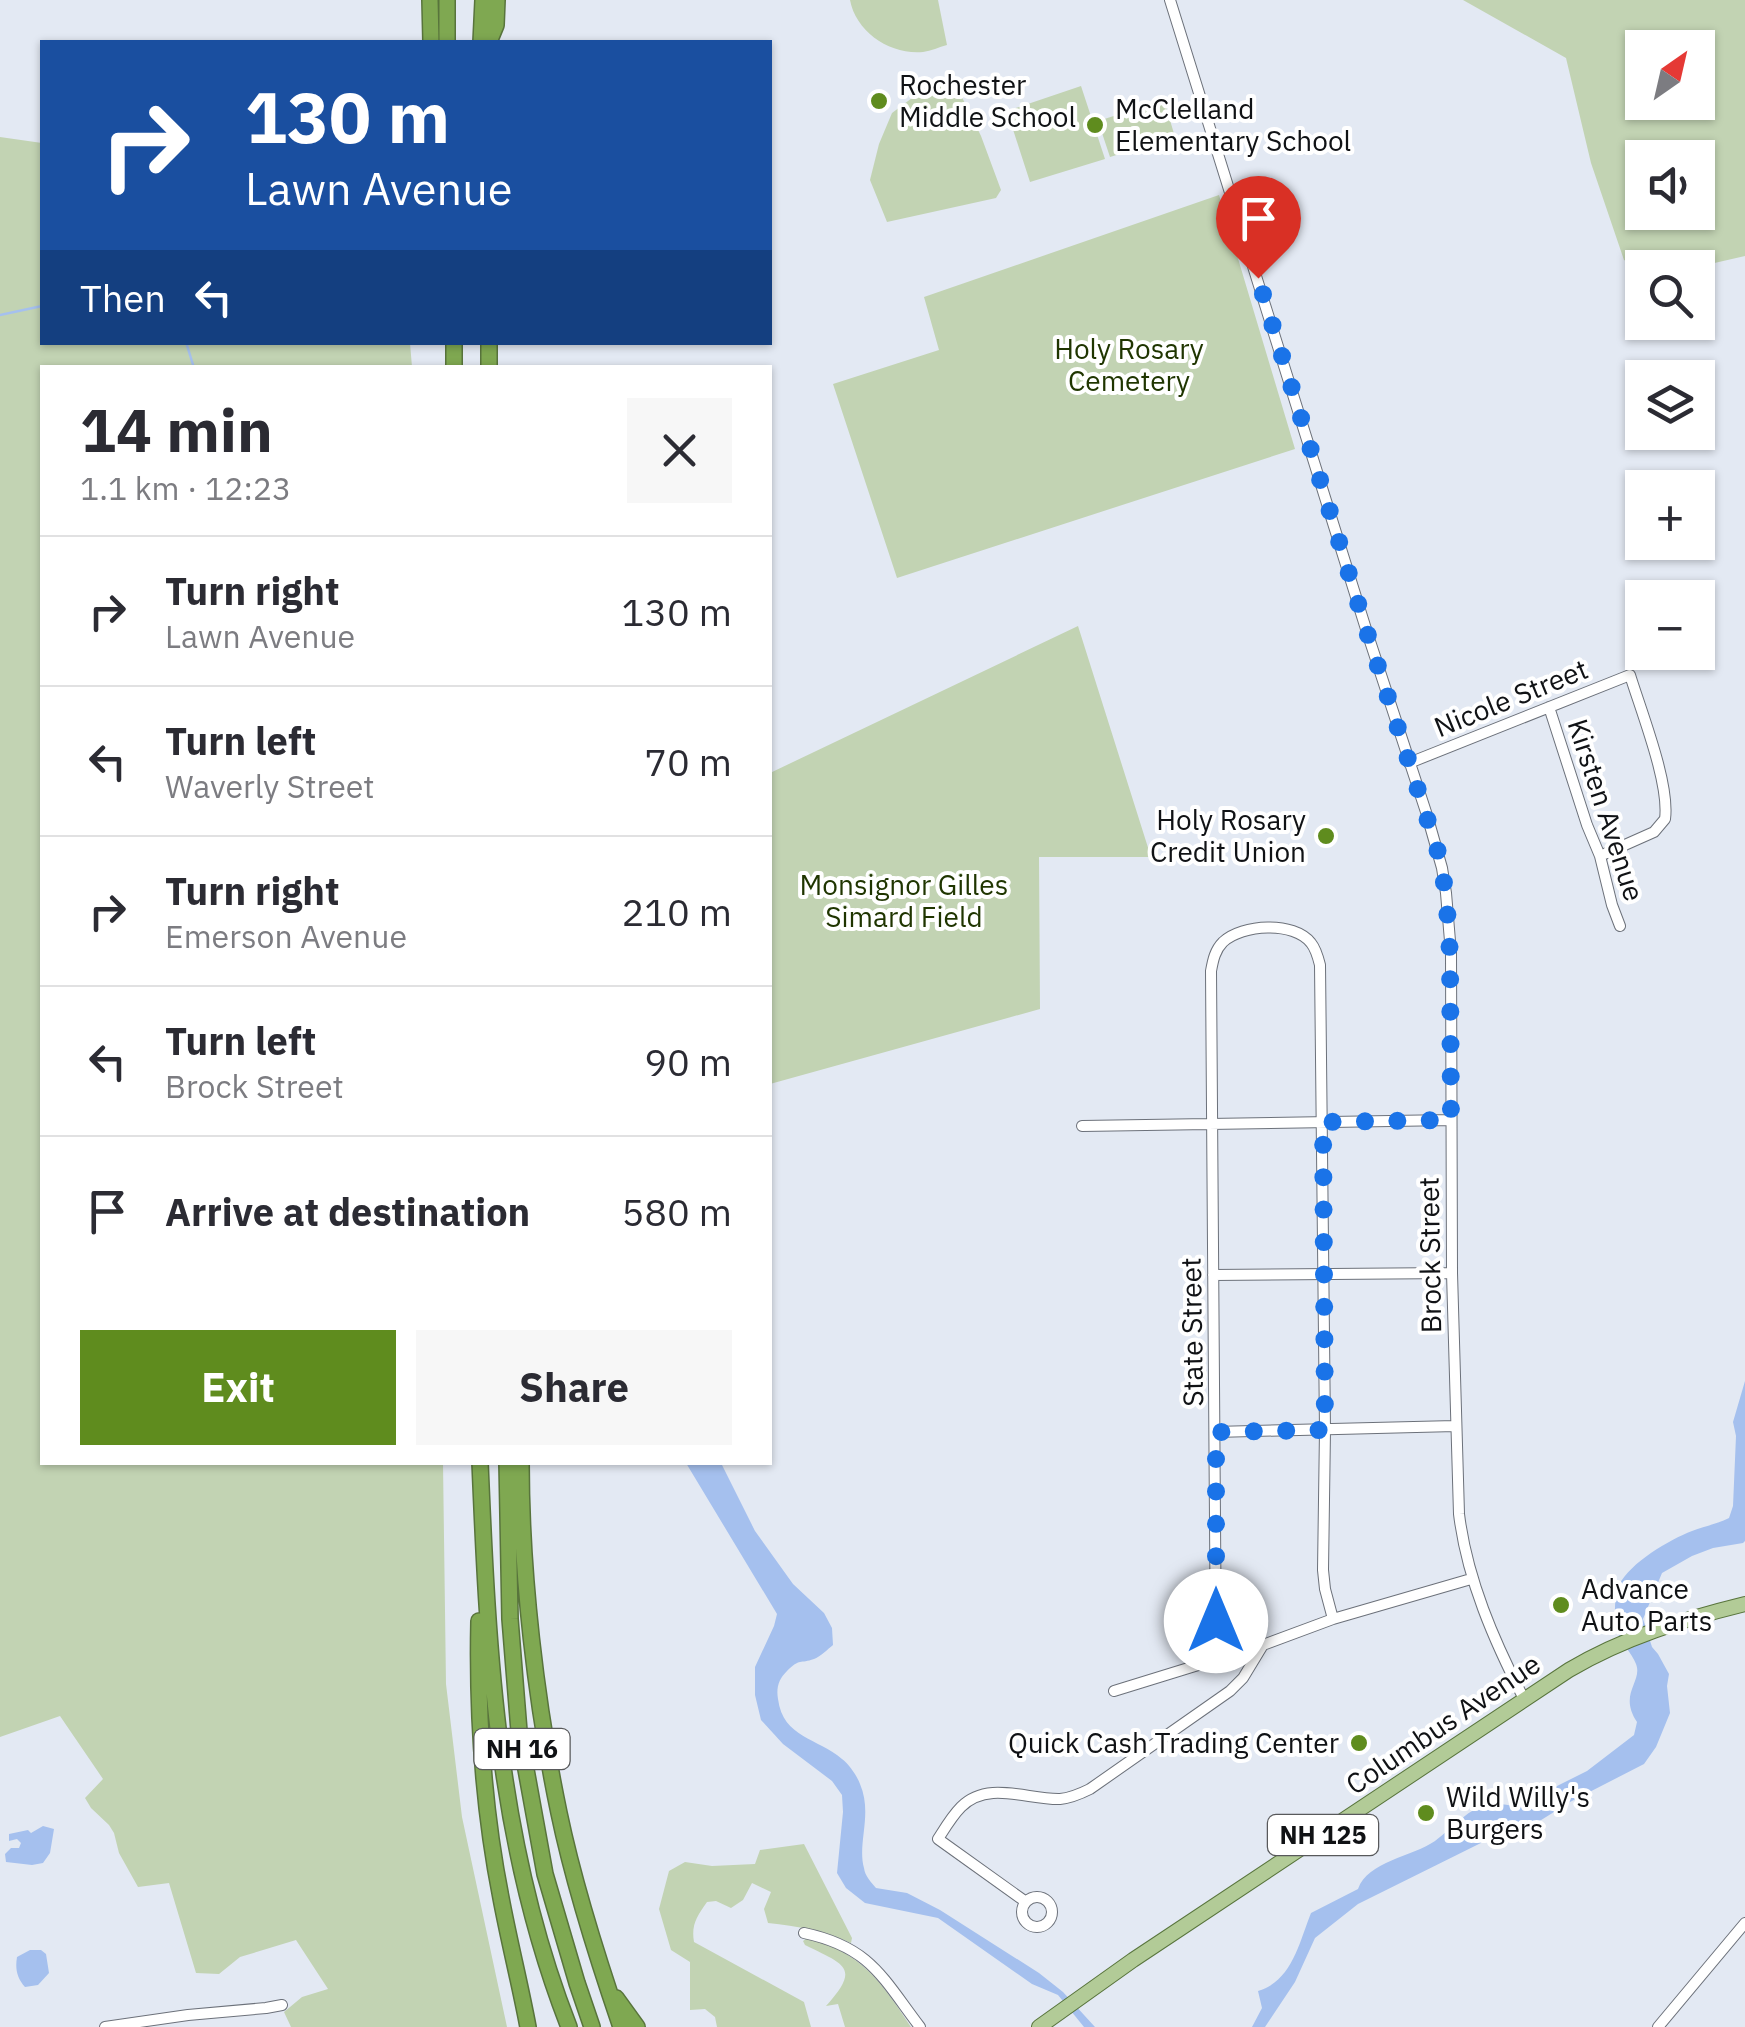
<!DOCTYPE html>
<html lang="en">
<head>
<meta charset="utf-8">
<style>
  :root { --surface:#fff; --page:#f7f7f7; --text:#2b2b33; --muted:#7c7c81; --line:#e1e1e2; --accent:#5f8c1e }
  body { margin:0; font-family:"IBM Plex Sans",sans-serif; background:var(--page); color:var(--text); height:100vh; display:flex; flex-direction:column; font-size:38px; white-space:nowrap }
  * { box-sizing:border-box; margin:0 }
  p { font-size:32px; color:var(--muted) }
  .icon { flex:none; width:55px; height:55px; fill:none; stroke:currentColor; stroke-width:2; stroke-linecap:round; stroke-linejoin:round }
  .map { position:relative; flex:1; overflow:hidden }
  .sheet { position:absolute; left:40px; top:365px; width:732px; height:1100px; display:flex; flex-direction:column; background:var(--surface); border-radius:0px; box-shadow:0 2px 8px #0004 }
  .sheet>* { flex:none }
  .banner { position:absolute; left:40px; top:40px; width:732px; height:305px; border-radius:0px; box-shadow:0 2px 8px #0004; background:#1a4fa0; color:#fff; overflow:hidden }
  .needle { width:65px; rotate:34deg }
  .buttons { position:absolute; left:1625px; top:30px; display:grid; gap:20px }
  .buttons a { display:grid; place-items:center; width:90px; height:90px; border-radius:0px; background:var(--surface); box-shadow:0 2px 8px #0004; font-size:50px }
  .pin { position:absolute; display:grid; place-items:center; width:85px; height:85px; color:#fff; margin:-102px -42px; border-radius:50% 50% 50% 0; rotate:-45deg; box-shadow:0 0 10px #0007 }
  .pin .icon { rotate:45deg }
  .me { position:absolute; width:110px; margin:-55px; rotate:0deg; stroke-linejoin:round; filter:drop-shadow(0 0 8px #0008) }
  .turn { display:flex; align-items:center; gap:35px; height:210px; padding:0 40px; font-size:45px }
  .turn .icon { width:130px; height:130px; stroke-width:2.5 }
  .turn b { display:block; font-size:70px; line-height:85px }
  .then { display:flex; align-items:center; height:95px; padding:0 40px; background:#0003; gap:20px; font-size:38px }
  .round { display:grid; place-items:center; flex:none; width:105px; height:105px; border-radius:0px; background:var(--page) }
  .head { display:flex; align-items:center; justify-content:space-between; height:170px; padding:0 40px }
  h1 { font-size:60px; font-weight:700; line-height:75px }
  .primary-button { display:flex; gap:20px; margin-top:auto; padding:20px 40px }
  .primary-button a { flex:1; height:115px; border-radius:0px; background:var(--accent); color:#fff; font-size:40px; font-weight:700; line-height:115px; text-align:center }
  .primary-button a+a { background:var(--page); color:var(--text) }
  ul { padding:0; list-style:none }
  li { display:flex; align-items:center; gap:30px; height:150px; padding:0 40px; border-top:2px solid var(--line) }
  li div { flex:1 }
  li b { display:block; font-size:38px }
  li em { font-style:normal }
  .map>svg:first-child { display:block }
  .green { fill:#c2d3b3; fill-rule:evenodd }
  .water { fill:#a5c0ee }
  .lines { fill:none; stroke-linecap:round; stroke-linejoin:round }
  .stream { stroke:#a5c0ee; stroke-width:2.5 }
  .minor-casing { stroke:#6c717a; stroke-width:12 }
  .major-casing { stroke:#58743c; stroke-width:16 }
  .highway-casing { stroke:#58743c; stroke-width:18 }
  .minor { stroke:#fff; stroke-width:10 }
  .major { stroke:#b2cb97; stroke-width:14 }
  .highway { stroke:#7fa851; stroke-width:15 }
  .route { stroke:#1a73e8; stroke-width:18; stroke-dasharray:0 32.4 }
  .poi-dot { fill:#5f8c1e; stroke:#fff; stroke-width:4 }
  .labels { text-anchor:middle; stroke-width:8; stroke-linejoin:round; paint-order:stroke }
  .shield { fill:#fff; stroke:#58595b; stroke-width:2.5 }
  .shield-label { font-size:25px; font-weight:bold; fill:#101215 }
  .poi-label { font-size:28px; fill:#101215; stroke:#fff; text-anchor:start }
  .park-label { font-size:28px; fill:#1f3500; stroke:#fff }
  .street-label { font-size:28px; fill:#101215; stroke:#fff }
</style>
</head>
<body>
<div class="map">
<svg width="1745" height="2027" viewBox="0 0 1745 2027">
  <rect width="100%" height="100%" fill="#e3e9f3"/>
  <!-- green -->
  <path class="green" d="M 850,0 L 938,0 L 947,45 C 939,47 931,51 923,52 C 890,55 856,32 850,0 Z
    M 1463,0 L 1745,0 L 1745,256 L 1697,267 L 1642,268 L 1642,270 L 1624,260 L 1591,163 L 1566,58 ZM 1642,48 L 1698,48 L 1698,102 L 1642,102 ZM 1642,158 L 1698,158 L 1698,212 L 1642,212 Z
    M 955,83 L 981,136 L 1001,190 L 996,198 L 887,222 L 870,180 L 879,144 L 892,113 L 928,86 Z
    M 1081,86 L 1105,159 L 1030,182 L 1007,111 Z
    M 1164,100 L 1175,137 L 1110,157 L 1098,121 Z
    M 0,137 L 42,143 L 42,342 L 410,343 L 412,367 L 42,368 L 42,1462 L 443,1463 L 446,1684 L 462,1817 L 507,2027 L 291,2027 L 284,2012 L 302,1997 L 328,1989 L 296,1940 L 240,1957 L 219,1974 L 196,1973 L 169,1883 L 138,1887 L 119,1853 L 114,1833 L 109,1825 L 91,1808 L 85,1798 L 103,1779 L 60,1716 L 0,1737 Z
    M 1219,195 L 1295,449 L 897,578 L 833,384 L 939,350 L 924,297 Z
    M 1078,626 L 1151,857 L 1039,857 L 1040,1009 L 770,1084 L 770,773 Z
    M 804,1844 L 852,1938 L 851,1943 C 823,1931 798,1926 768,1923 L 764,1909 L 771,1892 L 752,1883 L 743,1900 L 731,1908 L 716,1901 L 707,1902 C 697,1916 691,1925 694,1942 L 804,2002 L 811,2027 L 717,2027 L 715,2017 L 705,2009 L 690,2010 L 690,1962 L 671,1950 L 659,1909 L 669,1871 L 685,1862 L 712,1866 L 755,1864 L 760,1850 Z
    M 807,1938 C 863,1953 881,1982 911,2027 L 845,2027 L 838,2004 L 826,2006 C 861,1967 845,1965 805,1945 L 803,1941 Z"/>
  <!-- water -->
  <path class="water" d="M 1745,1381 L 1745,1541 L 1743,1543 L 1713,1548 L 1692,1556 L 1662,1573 L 1643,1619 L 1652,1647 L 1658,1654 L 1669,1674 L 1667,1686 L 1670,1713 L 1656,1747 L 1644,1764 L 1570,1802 L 1514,1837 L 1493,1837 L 1358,1904 L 1315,1938 L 1295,1982 L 1265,2027 L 1252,2027 L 1262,2008 L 1258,1991 C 1292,1981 1299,1943 1311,1913 L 1358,1889 C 1368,1861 1412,1857 1435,1841 C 1450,1830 1467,1810 1485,1805 C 1498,1801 1519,1808 1532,1809 L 1543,1793 L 1587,1771 L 1634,1735 L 1637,1722 C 1618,1693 1643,1682 1636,1664 C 1632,1653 1621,1643 1617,1631 C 1614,1620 1614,1595 1619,1585 C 1631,1562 1669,1540 1692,1531 C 1705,1526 1717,1524 1729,1518 L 1733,1506 L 1736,1436 L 1733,1422 Z
    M 686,1463 L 721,1463 L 755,1531 L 793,1584 L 824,1613 L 832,1628 L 833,1645 C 828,1649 820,1657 814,1659 C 800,1664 800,1658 787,1671 C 779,1679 776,1687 778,1699 C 783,1738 818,1738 842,1759 C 849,1764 857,1776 860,1784 C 873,1814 857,1843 864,1868 C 865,1876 871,1882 876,1888 L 907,1893 L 940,1910 L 1039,1973 L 1063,1992 L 1095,2027 L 1084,2027 L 1058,1995 L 1032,1984 L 938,1918 L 865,1903 L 846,1888 L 837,1873 L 843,1812 L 842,1795 L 832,1781 L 783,1744 L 761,1720 L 755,1695 L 755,1667 L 774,1626 L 777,1614 Z
    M 43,1826 L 54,1829 L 50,1853 L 43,1863 L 32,1865 L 6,1862 L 5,1854 L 11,1848 L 19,1848 L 21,1843 L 17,1839 L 9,1841 L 9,1834 L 28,1830 L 31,1833 Z
    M 30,1950 L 41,1950 L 46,1954 L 49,1973 L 38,1985 L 25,1987 C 17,1978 15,1969 17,1957 Z"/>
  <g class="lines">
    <!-- stream -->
    <path class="stream" d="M 0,315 L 42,306
      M 186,342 L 194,368"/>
    <defs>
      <path id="minor" d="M 1170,0 L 1366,629 L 1427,815 L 1442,868 L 1446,893 L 1451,953 L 1452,1273 L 1459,1514 C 1467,1579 1494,1641 1524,1699
        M 1549,707 L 1587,825 L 1600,856 L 1612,905 L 1620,926
        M 1409,763 L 1630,675 C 1641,711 1670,784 1665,819 L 1654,832 L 1600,856
        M 1082,1126 L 1451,1120
        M 1213,1275 L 1452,1273
        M 1215,1432 L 1455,1426
        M 1216,1659 L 1211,971 C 1213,960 1215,950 1223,942 C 1242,924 1294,921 1311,943 C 1316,949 1318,957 1320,965 L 1325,1430 L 1323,1570 L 1325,1589 L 1333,1619
        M 1114,1691 L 1263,1645 L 1333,1619 L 1471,1579
        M1022 1912a15 15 0 1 1 30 0a15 15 0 1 1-30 0Z
        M 1026,1902 L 938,1839 C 945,1828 952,1816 961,1807 C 988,1780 1028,1800 1060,1799 C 1071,1798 1080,1794 1090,1789 L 1230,1691 L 1243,1678 L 1263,1645
        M 804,1933 C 870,1947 882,1977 920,2027
        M 105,2027 L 188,2015 L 266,2008 L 282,2005
        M 1658,2027 L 1745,1923"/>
      <path id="major" d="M 1039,2027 L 1133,1960 L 1569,1670 C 1623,1638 1684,1619 1745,1604"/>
      <path id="highway" d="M 430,0 L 431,42
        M 447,0 L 447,42
        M 481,42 L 483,0
        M 489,42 L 496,25 L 497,0
        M 454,342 L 454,368
        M 489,342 L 489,368
        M 480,1462 C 488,1656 497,1844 569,2027
        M 507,1462 L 510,1619 L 519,1731 L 545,1874 L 577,1983 L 592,2027
        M 521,1462 C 521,1575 536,1703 559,1813 C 574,1885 597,1957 621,2027
        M 479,1621 C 477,1714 483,1807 501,1898 C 509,1941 520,1984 528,2027
        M 616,1998 L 637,2027"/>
    </defs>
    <!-- minor casing -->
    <use href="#minor" class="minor-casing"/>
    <!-- major casing -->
    <use href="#major" class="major-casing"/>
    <!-- highway casing -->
    <use href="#highway" class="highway-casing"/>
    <!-- minor -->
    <use href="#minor" class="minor"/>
    <!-- major -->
    <use href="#major" class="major"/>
    <!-- highway -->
    <use href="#highway" class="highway"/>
  </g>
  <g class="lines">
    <!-- route -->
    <path class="route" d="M 1216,1621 L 1216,1432 L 1325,1430 L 1323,1122 L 1451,1120 L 1450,954 L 1446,893 L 1438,852 L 1366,629 L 1258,278"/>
  </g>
  <!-- markers -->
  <g class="poi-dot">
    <circle cx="879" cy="101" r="10"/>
    <circle cx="1095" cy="125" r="10"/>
    <circle cx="1326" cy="836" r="10"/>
    <circle cx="1561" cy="1605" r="10"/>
    <circle cx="1359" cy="1743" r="10"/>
    <circle cx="1426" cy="1813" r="10"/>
  </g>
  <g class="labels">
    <!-- shield labels -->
    <g class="shield">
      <rect x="474.5" y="1729" width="95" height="40" rx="8"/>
      <rect x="1268" y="1815" width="110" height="40" rx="8"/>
    </g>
    <g class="shield-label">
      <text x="522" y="1758">NH 16</text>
      <text x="1323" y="1844">NH 125</text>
    </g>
    <!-- poi labels -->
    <g class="poi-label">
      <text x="899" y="95">Rochester<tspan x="899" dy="32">Middle School</tspan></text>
      <text x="1115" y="119">McClelland<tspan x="1115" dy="32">Elementary School</tspan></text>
      <text x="1306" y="830" text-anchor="end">Holy Rosary<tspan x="1306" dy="32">Credit Union</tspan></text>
      <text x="1581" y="1599">Advance<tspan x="1581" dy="32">Auto Parts</tspan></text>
      <text x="1339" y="1753" text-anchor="end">Quick Cash Trading Center</text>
      <text x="1446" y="1807">Wild Willy's<tspan x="1446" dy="32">Burgers</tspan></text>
    </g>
    <!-- park labels -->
    <g class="park-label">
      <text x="1129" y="359">Holy Rosary<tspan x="1129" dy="32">Cemetery</tspan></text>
      <text x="904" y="895">Monsignor Gilles<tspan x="904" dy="32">Simard Field</tspan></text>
    </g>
    <!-- street labels -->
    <g class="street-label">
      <text transform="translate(1511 698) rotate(-22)" y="10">Nicole Street</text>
      <text transform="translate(1606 810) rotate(72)" y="10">Kirsten Avenue</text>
      <text transform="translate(1430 1255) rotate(-91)" y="10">Brock Street</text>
      <text transform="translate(1192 1332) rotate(-91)" y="10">State Street</text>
      <text transform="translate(1443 1724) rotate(-34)" y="10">Columbus Avenue</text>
    </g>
  </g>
</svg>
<div class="buttons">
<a><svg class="needle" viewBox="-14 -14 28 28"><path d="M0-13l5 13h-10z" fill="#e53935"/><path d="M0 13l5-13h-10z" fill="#7c7c81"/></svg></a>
<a><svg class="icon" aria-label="sound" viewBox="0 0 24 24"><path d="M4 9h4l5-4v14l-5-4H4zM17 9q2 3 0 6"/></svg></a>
<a><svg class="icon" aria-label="search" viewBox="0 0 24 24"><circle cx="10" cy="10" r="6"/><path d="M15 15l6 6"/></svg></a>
<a><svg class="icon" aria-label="layers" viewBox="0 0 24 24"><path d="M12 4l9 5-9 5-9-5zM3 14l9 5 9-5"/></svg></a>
<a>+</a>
<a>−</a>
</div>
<div class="pin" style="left:1258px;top:278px;background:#d93025"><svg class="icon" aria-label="arrive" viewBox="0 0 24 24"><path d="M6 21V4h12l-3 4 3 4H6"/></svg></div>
<svg class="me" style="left:1216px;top:1621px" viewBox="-20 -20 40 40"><circle r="19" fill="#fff"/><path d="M0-13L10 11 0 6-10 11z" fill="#1a73e8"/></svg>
<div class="banner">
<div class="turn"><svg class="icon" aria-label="right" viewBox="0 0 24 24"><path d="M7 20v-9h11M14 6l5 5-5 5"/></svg><div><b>130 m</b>Lawn Avenue</div></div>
<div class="then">Then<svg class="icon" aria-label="left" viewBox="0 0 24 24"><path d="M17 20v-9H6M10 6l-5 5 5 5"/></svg></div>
</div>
<section class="sheet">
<div class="head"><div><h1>14 min</h1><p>1.1 km · 12:23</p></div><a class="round"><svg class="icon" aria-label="close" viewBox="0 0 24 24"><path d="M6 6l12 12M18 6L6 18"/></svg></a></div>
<ul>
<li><svg class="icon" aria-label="right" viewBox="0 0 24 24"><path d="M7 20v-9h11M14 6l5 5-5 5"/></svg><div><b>Turn right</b><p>Lawn Avenue</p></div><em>130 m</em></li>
<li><svg class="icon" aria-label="left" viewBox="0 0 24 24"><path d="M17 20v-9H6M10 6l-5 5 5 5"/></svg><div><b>Turn left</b><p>Waverly Street</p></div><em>70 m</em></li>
<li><svg class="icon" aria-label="right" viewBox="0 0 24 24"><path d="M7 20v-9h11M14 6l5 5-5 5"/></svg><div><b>Turn right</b><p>Emerson Avenue</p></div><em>210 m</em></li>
<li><svg class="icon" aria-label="left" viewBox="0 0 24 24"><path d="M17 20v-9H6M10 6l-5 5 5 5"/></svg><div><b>Turn left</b><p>Brock Street</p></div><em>90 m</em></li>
<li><svg class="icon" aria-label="arrive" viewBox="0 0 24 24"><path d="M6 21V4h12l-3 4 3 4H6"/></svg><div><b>Arrive at destination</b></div><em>580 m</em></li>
</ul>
<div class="primary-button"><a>Exit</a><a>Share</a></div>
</section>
</div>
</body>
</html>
